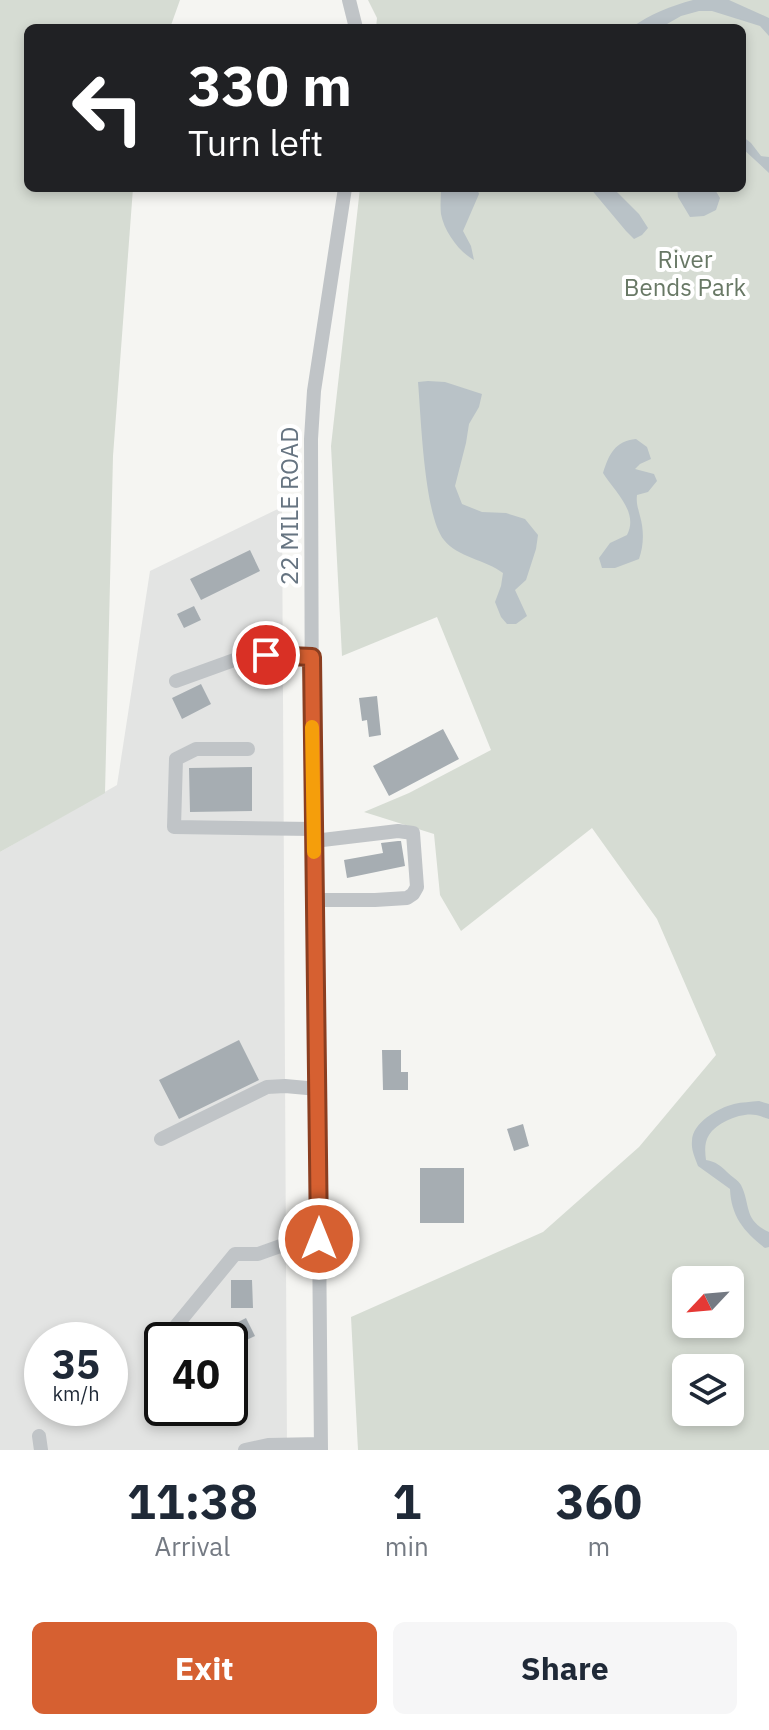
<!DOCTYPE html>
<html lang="en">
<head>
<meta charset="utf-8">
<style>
  :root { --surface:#fff; --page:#f6f6f7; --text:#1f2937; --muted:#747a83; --accent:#d66031 }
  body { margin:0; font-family:"IBM Plex Sans",sans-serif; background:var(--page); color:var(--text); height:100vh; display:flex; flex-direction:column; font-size:30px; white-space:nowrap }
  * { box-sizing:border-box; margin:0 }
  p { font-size:26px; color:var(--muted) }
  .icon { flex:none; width:44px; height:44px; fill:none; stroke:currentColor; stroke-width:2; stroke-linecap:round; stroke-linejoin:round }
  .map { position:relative; height:1450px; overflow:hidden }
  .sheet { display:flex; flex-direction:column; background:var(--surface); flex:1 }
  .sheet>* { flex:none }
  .guide { position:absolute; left:24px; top:24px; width:722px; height:168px; border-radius:12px; box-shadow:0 4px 12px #0003; background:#202124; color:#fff; overflow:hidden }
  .needle { width:52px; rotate:244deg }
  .fabs { position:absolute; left:672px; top:1266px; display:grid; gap:16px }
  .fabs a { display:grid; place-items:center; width:72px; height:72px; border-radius:12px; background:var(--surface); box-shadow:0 4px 12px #0003; font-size:40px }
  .speed { position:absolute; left:24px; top:1322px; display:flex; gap:16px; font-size:40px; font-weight:700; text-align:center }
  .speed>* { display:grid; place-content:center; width:104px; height:104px; border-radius:50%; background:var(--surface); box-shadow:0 4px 12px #0003; line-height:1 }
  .speed small { font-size:20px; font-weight:400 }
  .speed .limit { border:4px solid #111; border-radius:12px; background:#fff; color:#111 }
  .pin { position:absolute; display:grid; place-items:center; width:68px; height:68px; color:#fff; margin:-34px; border:4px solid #fff; border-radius:50%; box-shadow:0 2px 8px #0007 }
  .me { position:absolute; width:88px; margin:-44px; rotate:0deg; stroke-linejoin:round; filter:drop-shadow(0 0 6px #0008) }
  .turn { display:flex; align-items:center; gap:28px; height:168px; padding:0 32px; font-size:36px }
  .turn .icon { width:104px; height:104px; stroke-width:2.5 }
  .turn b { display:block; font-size:56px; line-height:68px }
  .eta { display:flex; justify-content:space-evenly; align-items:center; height:136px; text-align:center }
  .eta b { font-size:48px; font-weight:800; line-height:56px }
  .button { display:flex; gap:16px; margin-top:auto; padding:16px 32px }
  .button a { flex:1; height:92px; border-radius:12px; background:var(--accent); color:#fff; font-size:32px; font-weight:800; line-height:92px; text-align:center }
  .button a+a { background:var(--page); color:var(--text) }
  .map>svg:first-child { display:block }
  .built { fill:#e3e4e3; fill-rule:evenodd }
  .green { fill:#d6dcd3; fill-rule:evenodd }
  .water { fill:#b9c2c7 }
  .building { fill:#a6adb2 }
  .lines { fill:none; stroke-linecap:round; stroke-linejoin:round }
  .minor { stroke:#c0c4c7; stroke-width:14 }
  .route-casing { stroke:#8b3e20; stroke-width:20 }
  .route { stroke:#d66031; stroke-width:14 }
  .slow { stroke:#f59e0b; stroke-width:14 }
  .labels { text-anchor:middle; stroke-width:8; stroke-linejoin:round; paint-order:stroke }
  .park-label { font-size:24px; fill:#687865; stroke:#fff }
  .street-label { font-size:24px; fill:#667481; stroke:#fff }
</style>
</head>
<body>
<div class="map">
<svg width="769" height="1450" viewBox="0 0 769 1450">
  <rect width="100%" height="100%" fill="#f5f5f2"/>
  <!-- built -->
  <path class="built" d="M 282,507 L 287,1450 L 0,1450 L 0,852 L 117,785 L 150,571 ZM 42,1340 L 110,1340 L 110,1408 L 42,1408 ZM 162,1340 L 230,1340 L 230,1408 L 162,1408 Z"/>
  <!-- green -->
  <path class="green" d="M 0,0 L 180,0 L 170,28 L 28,28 L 28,188 L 133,188 L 113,456 L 105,793 L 0,852 Z
    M 368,0 L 769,0 L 769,1450 L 358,1450 L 351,1317 L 543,1232 L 639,1147 L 716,1055 L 657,919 L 592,828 L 461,931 L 440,895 L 434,834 L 364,812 L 409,793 L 491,750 L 437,617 L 342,656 L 331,446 L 360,188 L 742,188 L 742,28 L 376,28 L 377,18 ZM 686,1280 L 730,1280 L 730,1324 L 686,1324 ZM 686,1368 L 730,1368 L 730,1412 L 686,1412 Z"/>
  <!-- water -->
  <path class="water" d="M 693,0 L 729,0 L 769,18 L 769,36 L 760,26 L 712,11 L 699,11 L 681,16 L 660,28 L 631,28 C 650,14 671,6 693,0 Z
    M 742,136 L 751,143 L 761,156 L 769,157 L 769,173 L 742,148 Z
    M 441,188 L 477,188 L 479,194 L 463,231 L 471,246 L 474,260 C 459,252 444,231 441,214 C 440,206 441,196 441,188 Z
    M 590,188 L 613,188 L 639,214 L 648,228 L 642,235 L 634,239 L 626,231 Z
    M 677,188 L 714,188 L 720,198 L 716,210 L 704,216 L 690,217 L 678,197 Z
    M 428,381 L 445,382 L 482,394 L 479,407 L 469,424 L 466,443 L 455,486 L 462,504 L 482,512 L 506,513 L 525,519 L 538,535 L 536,549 L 526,580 L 515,590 L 527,616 L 516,624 L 507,624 L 501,617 L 495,602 L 501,586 L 503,573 C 486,560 457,557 444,540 C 424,516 421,416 418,382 Z
    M 636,439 L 647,447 L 651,459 L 640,464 L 635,469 L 654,474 L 657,481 L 648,492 L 637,495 C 636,503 638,508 640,516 C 644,530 644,545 639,559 L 615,568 L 602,568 L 599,558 L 610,543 L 627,535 C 639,512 615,492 603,473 C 609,454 615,441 636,439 Z
    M 759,1101 L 769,1104 L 769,1119 C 768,1119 758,1115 756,1115 C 742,1112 717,1122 709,1135 C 704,1143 705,1152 706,1160 C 716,1162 720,1165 727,1172 C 732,1177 738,1180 741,1185 C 751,1205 743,1220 769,1232 L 769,1247 L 765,1248 C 744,1232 731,1216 730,1189 L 698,1166 C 695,1158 691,1150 692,1141 C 692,1123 718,1108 734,1104 C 742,1102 751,1102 759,1101 Z"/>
  <!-- building -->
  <path class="building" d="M 250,550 L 260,571 L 201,600 L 190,579 Z
    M 194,606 L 201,620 L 184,628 L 177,614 Z
    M 201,684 L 211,704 L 182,719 L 172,698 Z
    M 377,696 L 381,735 L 369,737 L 367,720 L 362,721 L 359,698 Z
    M 443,729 L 459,759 L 389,796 L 373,766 Z
    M 252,767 L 252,811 L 190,812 L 189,768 Z
    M 398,841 L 401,841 L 405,866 L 347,878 L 344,860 L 383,853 L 381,843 Z
    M 239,1040 L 259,1080 L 179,1119 L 159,1080 Z
    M 382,1050 L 401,1050 L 401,1072 L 408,1072 L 408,1090 L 383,1090 Z
    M 523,1124 L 529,1146 L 514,1151 L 507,1129 Z
    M 420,1168 L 464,1168 L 464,1223 L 420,1223 Z
    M 231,1280 L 252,1280 L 253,1308 L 231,1308 Z
    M 246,1318 L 255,1336 L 238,1344 L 246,1360 L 230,1368 L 230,1340 L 203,1340 Z"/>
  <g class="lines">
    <!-- minor -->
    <path class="minor" d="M 349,0 L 356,28
      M 176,681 L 248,655 L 284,655 L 312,657
      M 248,749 L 196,749 L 176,759 L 174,827 L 314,829
      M 314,841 L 398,831 L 413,833 L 417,887 L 413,894 L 407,898 L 375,900 L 315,900
      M 161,1139 L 267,1087 L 285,1086 L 318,1089
      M 176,1326 L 235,1254 L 258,1254 L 286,1244 L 319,1239
      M 39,1436 L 41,1450
      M 245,1450 L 268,1445 L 321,1444
      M 321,1450 L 317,1012 L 312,762 L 311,439 L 314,391 L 345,188"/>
  </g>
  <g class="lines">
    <defs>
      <path id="route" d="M 266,655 L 312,657 L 319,1239"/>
    </defs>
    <!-- route casing -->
    <use href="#route" class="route-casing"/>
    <!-- route -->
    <use href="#route" class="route"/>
    <!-- slow -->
    <path class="slow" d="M 312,727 L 314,852"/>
  </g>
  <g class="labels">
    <!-- park labels -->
    <g class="park-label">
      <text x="685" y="268">River<tspan x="685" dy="28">Bends Park</tspan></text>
    </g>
    <!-- street labels -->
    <g class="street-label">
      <text transform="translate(290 506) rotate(-90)" y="8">22 MILE ROAD</text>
    </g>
  </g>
</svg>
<div class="fabs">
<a><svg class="needle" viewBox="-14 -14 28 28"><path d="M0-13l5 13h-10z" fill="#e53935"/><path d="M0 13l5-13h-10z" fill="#747a83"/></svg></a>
<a><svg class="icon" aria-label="layers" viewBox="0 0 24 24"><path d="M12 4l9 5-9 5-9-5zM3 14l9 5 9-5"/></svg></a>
</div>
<div class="speed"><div>35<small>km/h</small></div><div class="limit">40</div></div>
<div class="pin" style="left:266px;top:655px;background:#d93025"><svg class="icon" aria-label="arrive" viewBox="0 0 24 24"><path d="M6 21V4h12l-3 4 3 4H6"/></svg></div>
<svg class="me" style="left:319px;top:1239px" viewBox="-20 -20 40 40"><circle r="17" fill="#d66031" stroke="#fff" stroke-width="3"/><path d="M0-11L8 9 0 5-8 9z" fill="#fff"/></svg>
<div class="guide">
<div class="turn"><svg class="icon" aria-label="left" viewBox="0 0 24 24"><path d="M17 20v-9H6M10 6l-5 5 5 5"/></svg><div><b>330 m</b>Turn left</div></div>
</div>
</div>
<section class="sheet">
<div class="eta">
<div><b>11:38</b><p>Arrival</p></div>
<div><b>1</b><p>min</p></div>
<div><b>360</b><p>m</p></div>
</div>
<div class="button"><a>Exit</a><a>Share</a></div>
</section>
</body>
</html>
